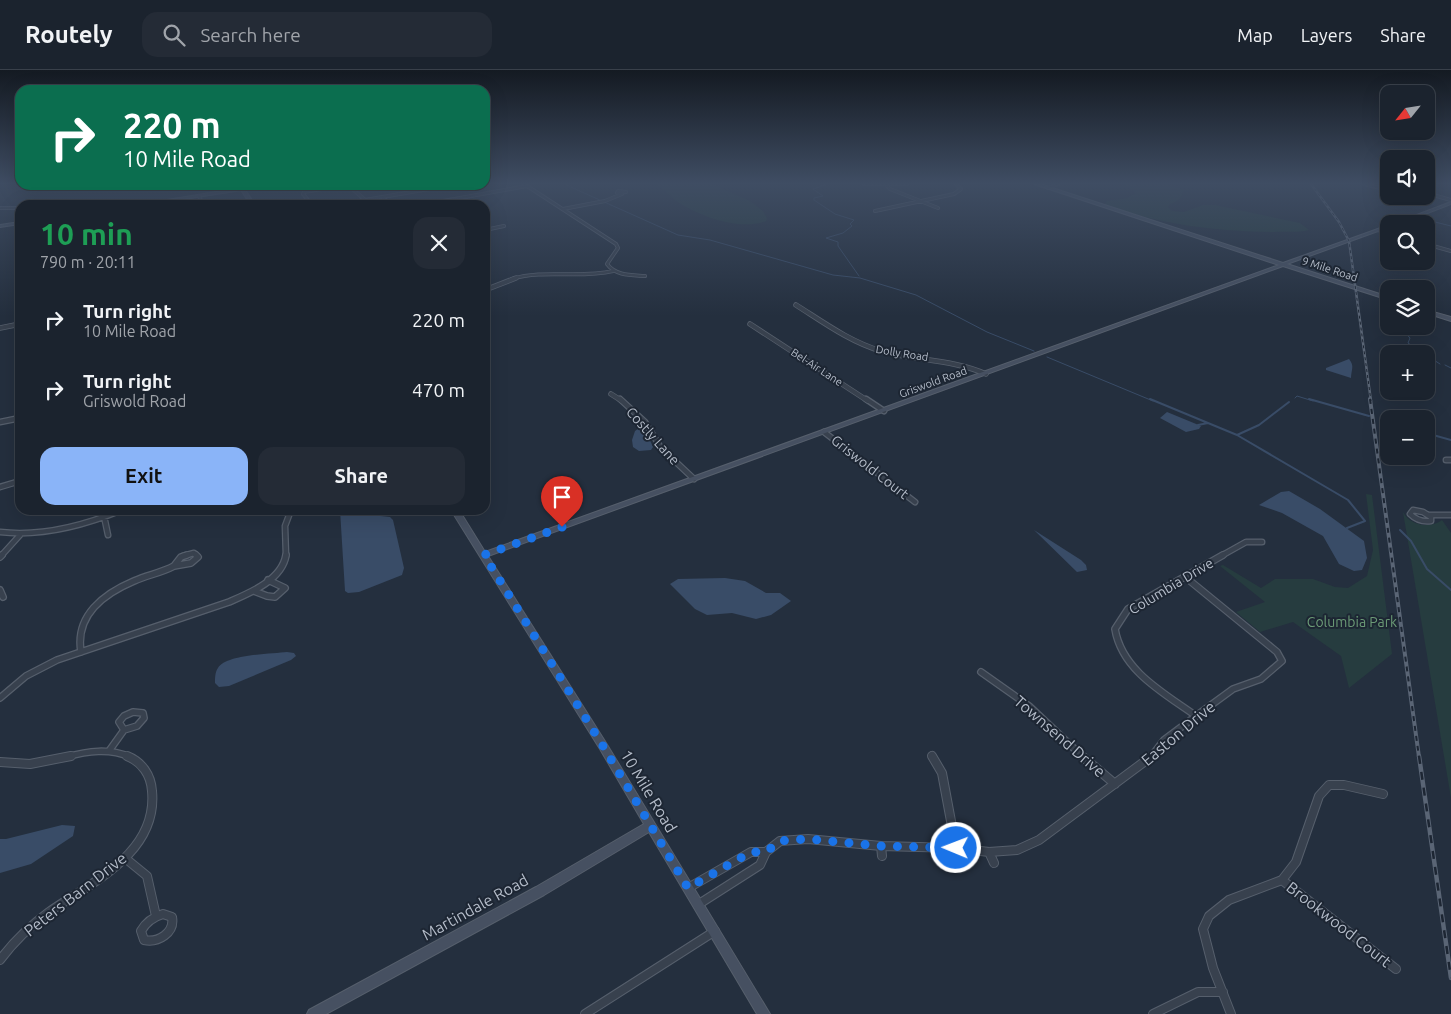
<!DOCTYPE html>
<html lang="en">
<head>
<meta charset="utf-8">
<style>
  :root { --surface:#1b232e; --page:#242b36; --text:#f1f3f6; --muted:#a0a4aa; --line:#39404a; --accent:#8ab4f8 }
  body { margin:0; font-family:Ubuntu,sans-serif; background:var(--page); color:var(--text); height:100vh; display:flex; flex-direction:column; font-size:19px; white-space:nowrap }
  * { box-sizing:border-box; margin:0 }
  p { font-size:16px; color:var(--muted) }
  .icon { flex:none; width:28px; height:28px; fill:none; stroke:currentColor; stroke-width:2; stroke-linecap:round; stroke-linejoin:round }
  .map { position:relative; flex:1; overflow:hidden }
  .sheet { position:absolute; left:15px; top:130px; width:475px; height:315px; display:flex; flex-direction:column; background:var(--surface); border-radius:15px; box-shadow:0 5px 20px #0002,0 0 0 1px var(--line) }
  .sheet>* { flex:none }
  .top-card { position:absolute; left:15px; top:15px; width:475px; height:105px; border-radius:15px; box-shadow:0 5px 20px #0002,0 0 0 1px var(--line); background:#0b6e4f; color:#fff; overflow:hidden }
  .needle { width:32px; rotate:240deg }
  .buttons { position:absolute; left:1380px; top:15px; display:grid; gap:10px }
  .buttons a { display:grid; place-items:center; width:55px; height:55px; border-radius:10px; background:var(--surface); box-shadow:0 5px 20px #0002,0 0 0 1px var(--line); font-size:25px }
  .pin { position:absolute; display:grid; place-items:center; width:42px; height:42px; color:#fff; margin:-51px -21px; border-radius:50% 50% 50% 0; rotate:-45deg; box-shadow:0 0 5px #0007 }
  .pin .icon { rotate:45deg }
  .me { position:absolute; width:55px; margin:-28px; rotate:271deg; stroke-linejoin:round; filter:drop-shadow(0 0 4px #0008) }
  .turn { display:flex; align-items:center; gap:18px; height:105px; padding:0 25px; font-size:22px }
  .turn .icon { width:65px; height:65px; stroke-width:2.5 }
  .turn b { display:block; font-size:35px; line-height:42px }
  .round { display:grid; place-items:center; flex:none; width:52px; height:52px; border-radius:15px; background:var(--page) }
  .head { display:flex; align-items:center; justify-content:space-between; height:85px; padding:0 25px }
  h1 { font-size:30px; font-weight:700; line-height:38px; color:#1e9e55 }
  .button { display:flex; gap:10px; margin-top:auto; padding:10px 25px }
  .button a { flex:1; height:58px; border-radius:15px; background:var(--accent); color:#111; font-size:20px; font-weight:700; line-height:58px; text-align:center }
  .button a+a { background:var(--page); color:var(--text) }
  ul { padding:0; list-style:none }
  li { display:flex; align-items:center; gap:15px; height:70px; padding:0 25px }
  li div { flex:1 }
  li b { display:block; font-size:19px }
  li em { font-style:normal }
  header { display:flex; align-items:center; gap:30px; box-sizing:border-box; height:70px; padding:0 25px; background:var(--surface); border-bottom:1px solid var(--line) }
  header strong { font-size:24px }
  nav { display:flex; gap:28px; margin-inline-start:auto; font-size:18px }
  .search { width:350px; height:45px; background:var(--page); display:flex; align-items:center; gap:12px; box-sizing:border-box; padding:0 18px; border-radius:15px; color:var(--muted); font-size:19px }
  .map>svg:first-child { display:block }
  .green { fill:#263c3f }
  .water { fill:#394c67 }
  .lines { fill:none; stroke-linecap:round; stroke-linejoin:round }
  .stream-far1 { stroke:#394c67; stroke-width:1 }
  .stream { stroke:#394c67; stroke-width:2 }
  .street-far4-casing { stroke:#565f6c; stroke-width:4 }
  .street-far3-casing { stroke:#565f6c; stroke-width:5.5 }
  .street-far2-casing { stroke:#565f6c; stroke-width:7 }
  .street-far1-casing { stroke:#565f6c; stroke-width:8 }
  .street-casing { stroke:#565f6c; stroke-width:10 }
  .secondary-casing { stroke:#565f6c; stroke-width:2 }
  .street-far4 { stroke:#38414e; stroke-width:2.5 }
  .street-far3 { stroke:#38414e; stroke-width:4 }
  .street-far2 { stroke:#38414e; stroke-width:4.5 }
  .street-far1 { stroke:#38414e; stroke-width:5.5 }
  .street { stroke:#38414e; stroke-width:8 }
  .secondary { fill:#465061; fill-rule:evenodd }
  .rail-far2-casing { stroke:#5a6575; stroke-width:2.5 }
  .rail-far1-casing { stroke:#5a6575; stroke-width:4 }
  .rail-casing { stroke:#5a6575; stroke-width:4.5 }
  .rail-far2 { stroke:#1d2633; stroke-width:1; stroke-dasharray:3; stroke-linecap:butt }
  .rail-far1 { stroke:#1d2633; stroke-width:2; stroke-dasharray:5; stroke-linecap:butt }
  .rail { stroke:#1d2633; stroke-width:2.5; stroke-dasharray:8; stroke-linecap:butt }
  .route { stroke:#1a73e8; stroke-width:9; stroke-dasharray:0 16.2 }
  .labels { text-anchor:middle; stroke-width:4; stroke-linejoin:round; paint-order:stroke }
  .far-street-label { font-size:11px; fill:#b4bcc9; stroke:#1d2633 }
  .street-label { font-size:14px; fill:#b4bcc9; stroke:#1d2633 }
  .park-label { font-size:14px; fill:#6b9a76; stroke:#1d2633 }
  .near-street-label { font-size:16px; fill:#b4bcc9; stroke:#1d2633 }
</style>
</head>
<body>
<header>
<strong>Routely</strong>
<div class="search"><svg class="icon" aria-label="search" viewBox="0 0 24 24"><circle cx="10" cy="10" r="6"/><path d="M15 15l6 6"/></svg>Search here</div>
<nav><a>Map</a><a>Layers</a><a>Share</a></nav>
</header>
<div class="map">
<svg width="1451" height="944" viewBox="0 0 1451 944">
  <rect width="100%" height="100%" fill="#242f3e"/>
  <!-- green -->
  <path class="green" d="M 653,114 L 712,114 L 750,131 L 763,141 L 767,148 L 766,151 C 741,161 700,147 678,132 C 669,126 664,117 653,114 Z
    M 1121,114 L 1169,114 L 1183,120 C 1182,129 1177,131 1169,135 L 1168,137 L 1172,141 L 1184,142 L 1203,135 L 1215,135 L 1300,153 L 1309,160 C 1298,163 1286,161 1274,162 C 1217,162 1159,154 1104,135 L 1107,131 L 1127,128 L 1136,123 L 1132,119 Z
    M 1366,424 L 1372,425 L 1392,584 L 1349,618 L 1341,586 L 1293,552 L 1260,562 L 1236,542 L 1265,532 L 1220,496 L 1223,495 L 1261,518 L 1275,509 L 1313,509 L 1335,517 L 1348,518 L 1367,506 L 1373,480 Z
    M 1403,442 C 1410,456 1431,459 1442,450 L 1451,463 L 1451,728 Z"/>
  <!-- water -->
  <path class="water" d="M 1349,289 C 1355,296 1351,300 1351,308 L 1326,300 L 1326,298 Z
    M 1167,342 L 1201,356 L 1199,359 L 1186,362 L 1160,348 Z
    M 642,356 L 644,357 L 653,377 L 651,380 L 639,381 L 633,377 L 632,370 L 635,361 Z
    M 1289,421 L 1320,439 L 1364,471 L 1367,488 L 1362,500 L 1354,501 L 1339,494 L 1323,466 L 1282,443 L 1259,435 L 1281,422 Z
    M 340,440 L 369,440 L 371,445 L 390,447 L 393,450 L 404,498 L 402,505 L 359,522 L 348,523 L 345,521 Z
    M 1034,460 L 1081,490 L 1086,495 L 1087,500 L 1077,502 Z
    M 725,508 L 745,511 L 766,523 L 780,523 L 791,531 L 771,545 L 756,549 L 732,543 L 707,545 L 695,539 L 670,514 L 678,509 Z
    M 287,582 L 294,583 L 296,586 L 291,590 L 229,616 L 219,617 L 215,613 C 215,608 215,602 218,598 C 226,584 272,584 287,582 Z
    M 62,755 L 75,756 L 73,766 L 31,794 L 0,803 L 0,769 L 6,769 Z"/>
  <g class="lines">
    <!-- stream-far1 -->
    <path class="stream-far1" d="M 564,114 L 678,165 L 710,170 L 833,205 L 860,208 L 916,225 L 987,262 L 1034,281
      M 828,114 L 813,119 L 823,126 L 814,128 L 814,130 L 835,144 L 854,150 L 850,154 L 852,156 L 843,163 L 826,168 L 838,172 L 838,176 L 859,206
      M 246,118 L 267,115
      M 184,129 L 233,122
      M 162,135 L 161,133 L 167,131
      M 1423,149 L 1451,156
      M 1403,260 L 1410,268 L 1408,273 L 1424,284
      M 1426,285 L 1440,294
      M 1047,287 L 1153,331
      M 1445,295 L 1451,298
      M 1295,328 L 1297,326 L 1313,331"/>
    <!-- stream -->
    <path class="stream" d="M 1150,329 L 1237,365 L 1348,430 L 1365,451 L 1347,458
      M 1309,329 L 1369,346
      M 1383,349 L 1389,351
      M 1198,355 L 1208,353
      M 1426,363 L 1451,370
      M 1237,365 L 1259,355 L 1289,332
      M 1400,460 L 1411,471 L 1427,499 L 1451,520"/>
    <defs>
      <path id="street-far4" d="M 524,114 L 616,174 L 618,178 L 607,194 C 616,206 631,205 645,206
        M 864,114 L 907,114
        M 1364,114 L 1389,120
        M 348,115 L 365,130
        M 407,115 L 415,121
        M 886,115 L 890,119 L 938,138
        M 1048,118 L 1058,114
        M 618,121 L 626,122 L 617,123 Z
        M 1426,123 L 1451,130
        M 199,126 L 203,135
        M 382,127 L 391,135
        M 225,135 L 251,131
        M 312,135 L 303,124 L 304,122 L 344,115
        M 336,135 L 452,115
        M 421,135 L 527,116
        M 0,138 L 20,138
        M 563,139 L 605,131 L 622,124
        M 875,141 L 954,124 L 961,119 L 956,114
        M 485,160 L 504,156
        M 1378,160 L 1389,163
        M 1426,174 L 1451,181
        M 512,209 C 545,199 579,209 613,201"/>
      <path id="street-far3" d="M 485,220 L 516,208
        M 796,235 C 823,252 850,272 881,281 C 916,291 952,289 986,304
        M 750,254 L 868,331
        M 0,258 L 20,254
        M 611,324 L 622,331"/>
      <path id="street-far2" d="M 620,329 L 645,352 L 661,378 L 694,409
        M 866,329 L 884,341
        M 0,352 L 20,348
        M 824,362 L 915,432
        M 1446,390 L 1451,390
        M 0,417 L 20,411
        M 1413,440 L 1423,442 L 1431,447 L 1431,451 C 1423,452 1416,450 1410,444 Z
        M 1429,445 L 1451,445
        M 104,446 L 108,465
        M 0,462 C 42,467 83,456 122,440
        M 1,486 L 20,465
        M 183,486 L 194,483 L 197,486
        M 286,486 L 285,456 L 291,440
        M 1221,486 L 1246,472 L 1262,472"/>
      <path id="street-far1" d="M 187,485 L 181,487 L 174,496 L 191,493 L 198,487 L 196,485
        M 0,487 L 2,485
        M 0,520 L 3,527
        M 254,521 L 267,526 L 275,527 L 285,518 L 268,510
        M 81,582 C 75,546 103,524 134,511 C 147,505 161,503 174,496
        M 981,602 L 1029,636 L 1083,687
        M 0,628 L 26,606 L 57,590 L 229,532 C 250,523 282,510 286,485
        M 133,642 L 143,643 L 144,648 L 137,656 L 124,660 L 119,652 L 124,646 Z
        M 1196,646 C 1164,623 1122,601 1115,559 L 1128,539 L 1223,485
        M 109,681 L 124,660
        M 932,685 L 933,687
        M 66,687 C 88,681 109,678 130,687
        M 1151,687 L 1164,670 L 1196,646 L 1233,619 L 1261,609 L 1282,591 L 1277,582 L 1184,506"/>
      <path id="street" d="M 932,686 L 942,703 L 956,778
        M 1082,686 L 1115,714
        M 0,692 L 30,694 L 71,686
        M 881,776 L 882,786
        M 989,782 L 994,793
        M 125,788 L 147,806 L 156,846
        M 1282,810 L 1396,899
        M 688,818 L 751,782 L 766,782
        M 699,834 L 760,795 L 766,782 L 780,771 L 808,769 L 881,776 L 956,778 L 989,782 L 1017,780 L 1039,770 L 1152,686
        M 163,844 L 172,847 C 175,863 158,873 144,870 L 141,861 C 146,852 153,847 163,844 Z
        M 0,890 C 14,871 30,856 49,842 C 92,812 158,783 152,721 C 151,705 142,692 127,686
        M 585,944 L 715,861
        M 1153,944 L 1198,922 L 1223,922
        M 1231,944 L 1213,898 L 1203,859 L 1209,846 L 1229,830 L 1282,810 L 1296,792 L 1319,726 L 1329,715 L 1344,715 L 1383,724"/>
      <path id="secondary" d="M 1034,114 L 1040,114 L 1283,193 L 1389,155 L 1389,157 L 1287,194 L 1389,227 L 1389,230 L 1283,196 L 488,486 L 606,673 L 770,944 L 757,944 L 649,762 L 544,825 L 326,944 L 307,944 L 309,940 L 536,817 L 644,754 L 600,679 L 451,440 L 459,440 L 485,482 L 1279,195 Z
        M 241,116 L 244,118 L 255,135 L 251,135 L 241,120 L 146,135 L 137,135 L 240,118 L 239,117 Z
        M 1451,132 L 1451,134 L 1399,154 L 1393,154 Z
        M 20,152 L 20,154 L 0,157 L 0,155 Z
        M 1426,240 L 1451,247 L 1451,251 L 1426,243 Z"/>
    </defs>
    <!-- street-far4 casing -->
    <use href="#street-far4" class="street-far4-casing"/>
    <!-- street-far3 casing -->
    <use href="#street-far3" class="street-far3-casing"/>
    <!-- street-far2 casing -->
    <use href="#street-far2" class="street-far2-casing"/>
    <!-- street-far1 casing -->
    <use href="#street-far1" class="street-far1-casing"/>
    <!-- street casing -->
    <use href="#street" class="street-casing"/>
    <!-- secondary casing -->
    <use href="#secondary" class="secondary-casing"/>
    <!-- street-far4 -->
    <use href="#street-far4" class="street-far4"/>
    <!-- street-far3 -->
    <use href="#street-far3" class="street-far3"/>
    <!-- street-far2 -->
    <use href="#street-far2" class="street-far2"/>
    <!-- street-far1 -->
    <use href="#street-far1" class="street-far1"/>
    <!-- street -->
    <use href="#street" class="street"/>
    <!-- secondary -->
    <use href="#secondary" class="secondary"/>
    <defs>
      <path id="rail-far2" d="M 1311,114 L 1339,152 L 1349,171 L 1371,331"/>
      <path id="rail-far1" d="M 1370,329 L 1419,687"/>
      <path id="rail" d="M 1419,686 L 1451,908"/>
    </defs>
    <!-- rail-far2 casing -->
    <use href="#rail-far2" class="rail-far2-casing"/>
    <!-- rail-far1 casing -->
    <use href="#rail-far1" class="rail-far1-casing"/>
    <!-- rail casing -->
    <use href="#rail" class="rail-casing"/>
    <!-- rail-far2 -->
    <use href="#rail-far2" class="rail-far2"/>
    <!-- rail-far1 -->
    <use href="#rail-far1" class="rail-far1"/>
    <!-- rail -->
    <use href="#rail" class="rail"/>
  </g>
  <!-- sky -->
  <linearGradient id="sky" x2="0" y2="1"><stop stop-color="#141a22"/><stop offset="0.46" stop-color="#3f4d63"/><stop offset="1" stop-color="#3f4d63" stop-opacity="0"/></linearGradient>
  <rect width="1451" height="246" fill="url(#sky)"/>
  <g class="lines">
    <!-- route -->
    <path class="route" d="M 562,457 L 484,485 L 603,676 L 688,818 L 751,782 L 766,782 L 780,771 L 790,770 L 808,769 L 881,776 L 956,778"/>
  </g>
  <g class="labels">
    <!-- far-street labels -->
    <g class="far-street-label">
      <text transform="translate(1330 199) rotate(18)" y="4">9 Mile Road</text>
      <text transform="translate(902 283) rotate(9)" y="4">Dolly Road</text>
      <text transform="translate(817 297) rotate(33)" y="4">Bel-Air Lane</text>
      <text transform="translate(933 312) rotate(-20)" y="4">Griswold Road</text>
    </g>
    <!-- street labels -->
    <g class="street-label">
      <text transform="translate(653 366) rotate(48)" y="5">Costly Lane</text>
      <text transform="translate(870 397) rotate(38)" y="5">Griswold Court</text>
      <text transform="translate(1171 516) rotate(-31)" y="5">Columbia Drive</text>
    </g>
    <!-- park labels -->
    <g class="park-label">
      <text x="1352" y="557">Columbia Park</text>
    </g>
    <!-- near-street labels -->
    <g class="near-street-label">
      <text transform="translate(1178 663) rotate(-40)" y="6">Easton Drive</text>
      <text transform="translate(1060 666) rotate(41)" y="6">Townsend Drive</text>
      <text transform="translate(649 721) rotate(59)" y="6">10 Mile Road</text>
      <text transform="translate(75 824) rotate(-38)" y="6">Peters Barn Drive</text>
      <text transform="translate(475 837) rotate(-29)" y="6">Martindale Road</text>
      <text transform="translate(1339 854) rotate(38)" y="6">Brookwood Court</text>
    </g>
  </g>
</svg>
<div class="buttons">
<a><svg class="needle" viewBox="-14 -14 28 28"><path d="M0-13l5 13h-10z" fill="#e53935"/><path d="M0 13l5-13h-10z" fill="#a0a4aa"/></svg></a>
<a><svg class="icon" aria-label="sound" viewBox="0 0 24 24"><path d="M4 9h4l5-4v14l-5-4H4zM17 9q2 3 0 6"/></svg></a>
<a><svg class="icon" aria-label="search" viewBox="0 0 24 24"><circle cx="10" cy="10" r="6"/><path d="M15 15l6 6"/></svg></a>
<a><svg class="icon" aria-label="layers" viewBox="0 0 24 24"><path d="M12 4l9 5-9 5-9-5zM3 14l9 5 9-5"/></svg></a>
<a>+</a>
<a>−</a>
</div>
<div class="pin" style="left:562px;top:457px;background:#d93025"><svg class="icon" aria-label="arrive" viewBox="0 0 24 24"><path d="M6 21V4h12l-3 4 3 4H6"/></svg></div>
<svg class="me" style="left:956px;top:778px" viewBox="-20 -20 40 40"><circle r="17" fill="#1a73e8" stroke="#fff" stroke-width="3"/><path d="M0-11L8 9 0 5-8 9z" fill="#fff"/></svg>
<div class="top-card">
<div class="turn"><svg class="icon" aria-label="right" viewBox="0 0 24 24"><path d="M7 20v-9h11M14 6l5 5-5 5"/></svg><div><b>220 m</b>10 Mile Road</div></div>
</div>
<section class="sheet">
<div class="head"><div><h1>10 min</h1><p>790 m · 20:11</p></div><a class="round"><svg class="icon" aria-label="close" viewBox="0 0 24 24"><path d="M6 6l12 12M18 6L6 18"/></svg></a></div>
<ul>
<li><svg class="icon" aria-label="right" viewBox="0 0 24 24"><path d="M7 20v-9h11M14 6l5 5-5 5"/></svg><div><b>Turn right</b><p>10 Mile Road</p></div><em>220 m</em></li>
<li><svg class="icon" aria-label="right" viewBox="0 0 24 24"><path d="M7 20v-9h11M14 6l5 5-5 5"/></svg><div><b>Turn right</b><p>Griswold Road</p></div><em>470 m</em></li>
</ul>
<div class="button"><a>Exit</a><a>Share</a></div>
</section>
</div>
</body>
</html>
